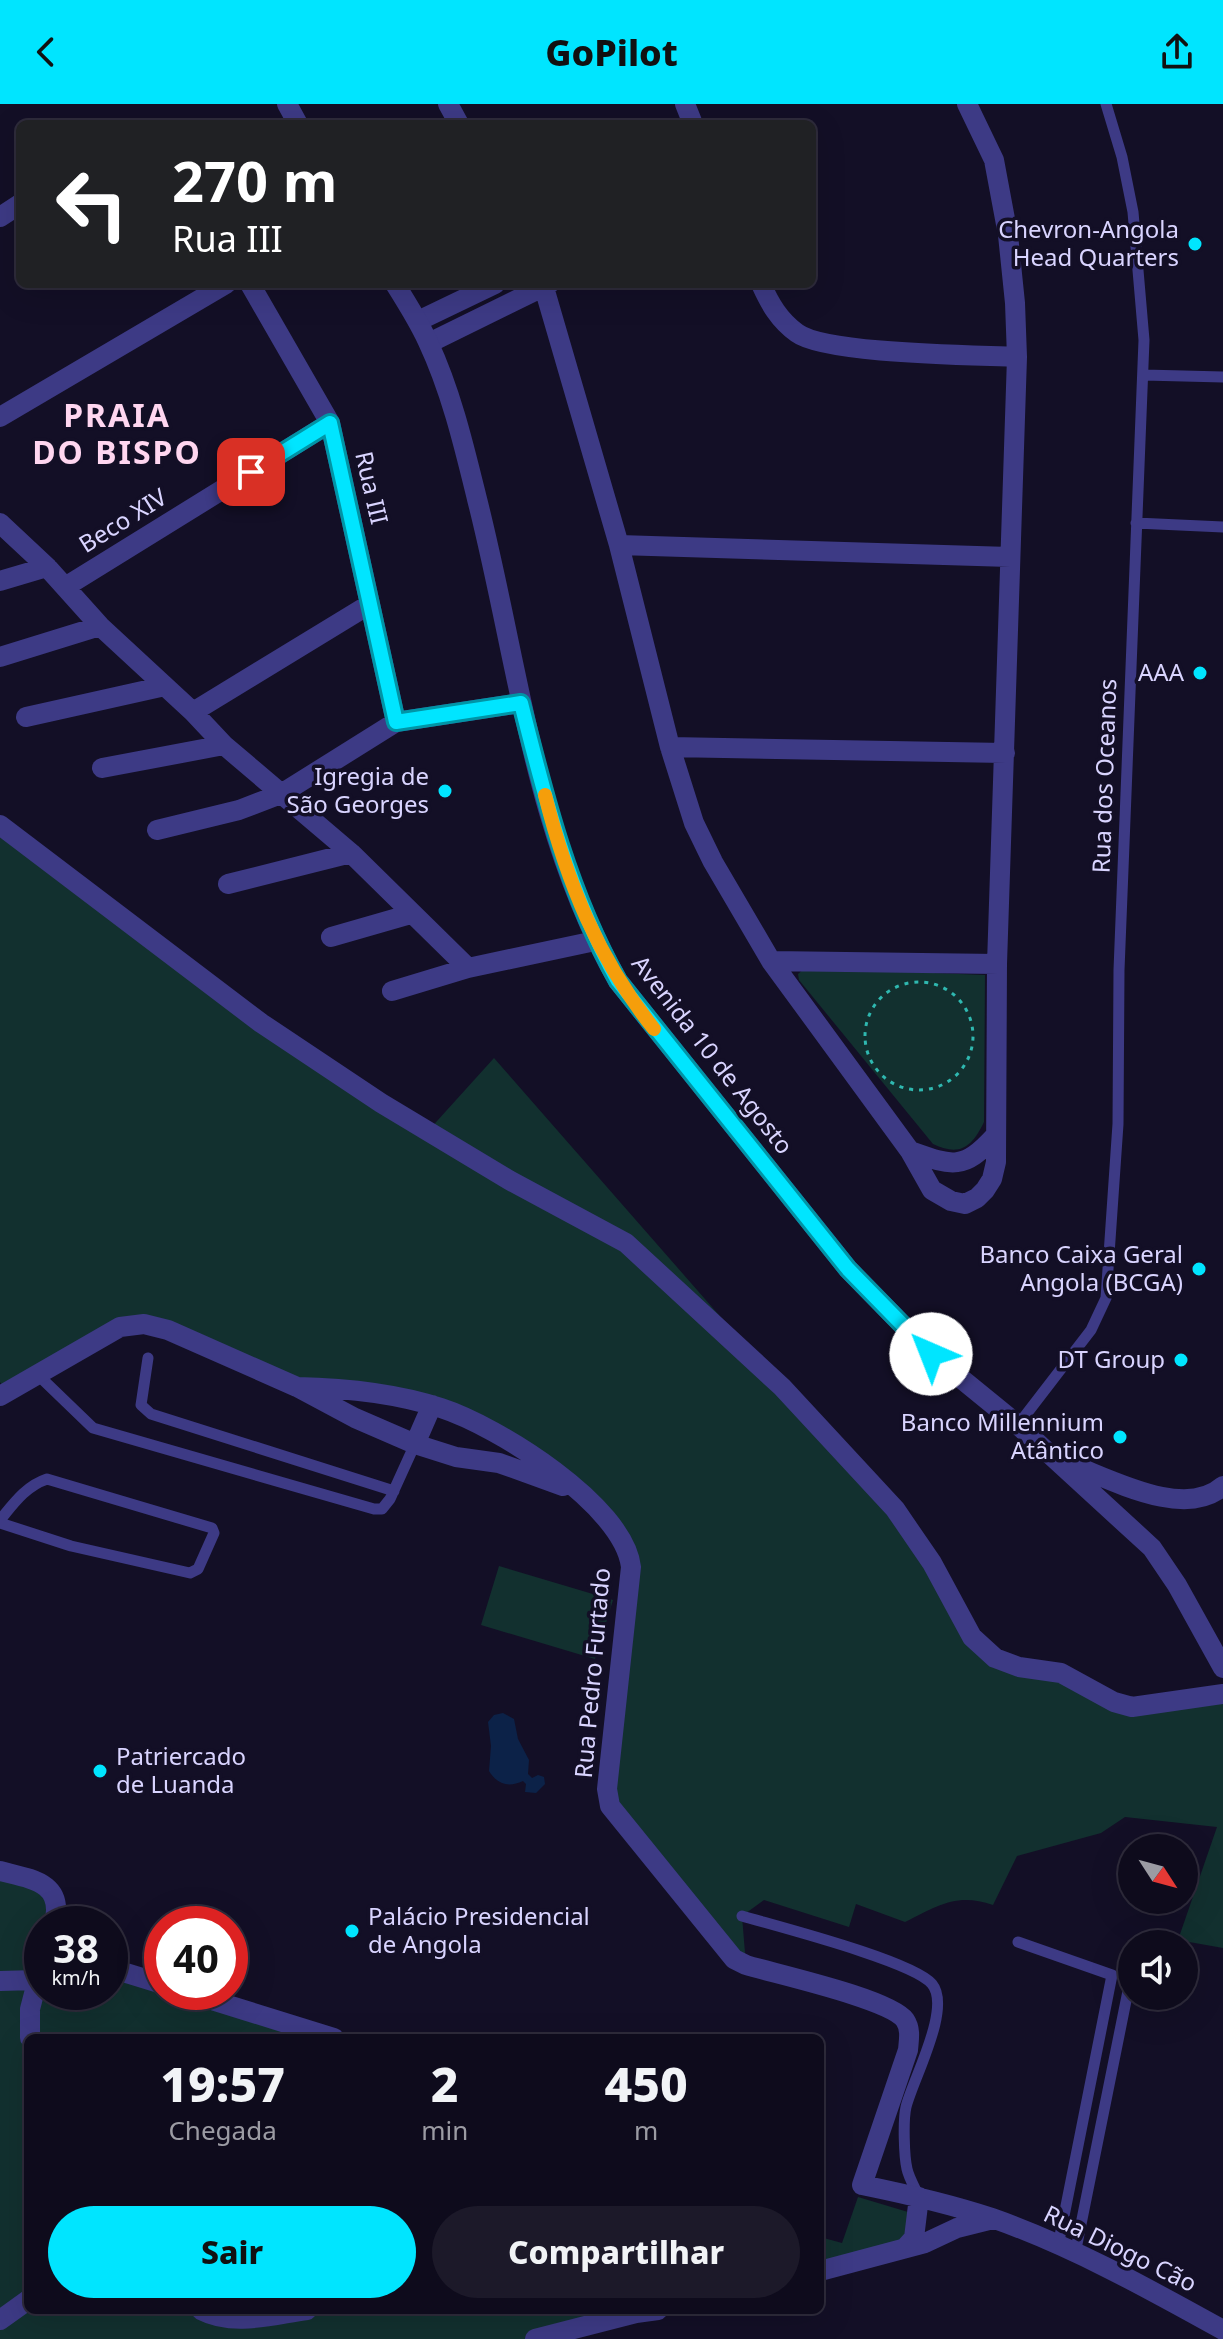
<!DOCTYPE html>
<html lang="pt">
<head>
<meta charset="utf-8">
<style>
  :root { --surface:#0e0b1c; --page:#1c1929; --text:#f1f3f6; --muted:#9b9ba3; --line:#2e2b3b; --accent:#00e5ff }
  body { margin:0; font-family:"Noto Sans",sans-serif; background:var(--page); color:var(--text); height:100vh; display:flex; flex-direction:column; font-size:30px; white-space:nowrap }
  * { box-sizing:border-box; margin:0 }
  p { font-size:26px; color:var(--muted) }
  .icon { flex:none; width:44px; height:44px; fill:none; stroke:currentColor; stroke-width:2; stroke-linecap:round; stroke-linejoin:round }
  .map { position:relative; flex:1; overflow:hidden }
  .details { position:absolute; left:24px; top:1930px; width:800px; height:280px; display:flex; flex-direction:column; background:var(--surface); border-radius:12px; box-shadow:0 8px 32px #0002,0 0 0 2px var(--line) }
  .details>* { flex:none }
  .hud { position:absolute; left:16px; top:16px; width:800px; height:168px; border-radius:12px; box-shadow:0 8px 32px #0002,0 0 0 2px var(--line); background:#202124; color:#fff; overflow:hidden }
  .needle { width:52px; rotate:126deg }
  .fabs { position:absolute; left:1118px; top:1730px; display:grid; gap:16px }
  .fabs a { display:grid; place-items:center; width:80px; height:80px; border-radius:50%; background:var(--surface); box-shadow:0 8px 32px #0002,0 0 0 2px var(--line); font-size:40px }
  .speed { position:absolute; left:24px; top:1802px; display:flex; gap:16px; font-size:40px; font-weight:700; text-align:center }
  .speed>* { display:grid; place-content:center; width:104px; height:104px; border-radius:50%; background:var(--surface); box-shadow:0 8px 32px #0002,0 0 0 2px var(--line); line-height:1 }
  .speed small { font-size:20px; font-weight:400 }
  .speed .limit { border:12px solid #d22; background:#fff; color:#111 }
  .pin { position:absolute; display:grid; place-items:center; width:68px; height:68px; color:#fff; margin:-34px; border-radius:16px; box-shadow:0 4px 12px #0006 }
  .me { position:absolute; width:88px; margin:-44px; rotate:316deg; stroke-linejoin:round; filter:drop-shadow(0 0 6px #0008) }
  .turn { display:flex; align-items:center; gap:28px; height:168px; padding:0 24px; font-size:36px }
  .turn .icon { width:104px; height:104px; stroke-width:2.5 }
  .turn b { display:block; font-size:56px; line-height:68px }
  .eta { display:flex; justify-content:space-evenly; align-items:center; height:136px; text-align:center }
  .eta b { font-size:48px; font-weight:800; line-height:56px }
  .cta { display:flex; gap:16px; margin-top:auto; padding:16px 24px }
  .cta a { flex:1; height:92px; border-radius:48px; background:var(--accent); color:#111; font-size:32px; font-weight:800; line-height:92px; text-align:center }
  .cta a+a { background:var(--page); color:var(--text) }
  header { display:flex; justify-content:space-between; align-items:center; height:104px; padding:0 24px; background:var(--accent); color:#111; font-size:36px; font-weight:800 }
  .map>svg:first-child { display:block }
  .green { fill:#12302f }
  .water { fill:#0c2248 }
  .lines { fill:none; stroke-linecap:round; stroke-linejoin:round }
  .path { stroke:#2fb8b0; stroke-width:3; stroke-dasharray:4 6; stroke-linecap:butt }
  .service { stroke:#3d3a85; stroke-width:11 }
  .minor { stroke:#3d3a85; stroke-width:20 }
  .tertiary { stroke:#3d3a85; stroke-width:20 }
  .route-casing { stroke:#0095a6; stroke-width:20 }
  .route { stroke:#00e5ff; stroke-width:14 }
  .slow { stroke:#f59e0b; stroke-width:14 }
  .poi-dot { fill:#00e5ff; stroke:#130f26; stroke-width:3 }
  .labels { text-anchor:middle; stroke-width:7; stroke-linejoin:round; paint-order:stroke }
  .poi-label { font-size:24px; fill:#d9d4ff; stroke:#130f26; text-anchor:end }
  .street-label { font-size:24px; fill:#d9d4ff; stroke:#130f26 }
  .district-label { font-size:32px; font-weight:bold; letter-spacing:2px; fill:#ffd6f0; stroke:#130f26 }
</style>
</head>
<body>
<header><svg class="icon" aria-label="back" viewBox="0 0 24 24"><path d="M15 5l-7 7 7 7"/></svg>GoPilot<svg class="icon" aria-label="share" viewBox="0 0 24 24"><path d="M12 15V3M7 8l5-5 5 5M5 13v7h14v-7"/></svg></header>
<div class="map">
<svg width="1223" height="2235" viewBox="0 0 1223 2235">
  <rect width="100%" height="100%" fill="#130f26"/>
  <!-- green -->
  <path class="green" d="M 0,721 L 428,1027 L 494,954 L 782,1283 L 846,1351 L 972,1533 L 1114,1598 L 1223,1590 L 1223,1844 L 1178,1836 L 1217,1723 L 1125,1713 L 1101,1729 L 1017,1752 L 993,1801 C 957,1788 937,1802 905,1818 L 856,1800 L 849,1823 L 764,1796 L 742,1812 L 746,1861 L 610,1702 L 631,1463 L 612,1423 L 470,1316 L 297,1283 L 144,1220 L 6,1287 L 0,1278 Z
    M 805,864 L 985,871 L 984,1018 C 972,1043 960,1053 933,1040 L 799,876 L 798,870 Z
    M 499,1462 L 613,1496 L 595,1555 L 481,1521 Z
    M 0,1767 L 41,1779 L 54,1820 L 42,1820 L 42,1888 L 110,1888 L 110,1864 L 162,1888 L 186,1888 L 334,1934 L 28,1934 L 28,2206 L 658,2206 L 535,2235 L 0,2235 Z
    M 858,2093 L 908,2108 L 905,2144 L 820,2167 L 820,2133 L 842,2139 Z"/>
  <!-- water -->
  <path class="water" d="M 503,1609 L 514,1615 L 518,1635 L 529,1656 L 528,1670 L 532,1674 L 538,1671 L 544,1673 L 545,1680 L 536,1689 L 525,1688 L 526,1680 L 523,1677 C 508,1684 497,1680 489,1667 L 491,1642 L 488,1618 L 494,1611 Z"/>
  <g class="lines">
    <!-- path -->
    <path class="path" d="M865 932a54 54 0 1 1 108 0a54 54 0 1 1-108 0Z"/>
    <!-- service -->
    <path class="service" d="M 1144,271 L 1223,273
      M 1136,419 L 1223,423
      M 148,1254 L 141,1301 L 151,1310 L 394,1387
      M 37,1270 L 93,1324 L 374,1405 L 382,1405 L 390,1395 L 415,1340
      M 1018,1321 L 1091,1226 L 1106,1194 L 1118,1020 L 1119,866 L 1144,236 L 1133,108 L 1122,53 L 1106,0
      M 0,1416 C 14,1399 26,1382 47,1375 L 212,1424 L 214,1429 L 198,1465 L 190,1469 L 71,1442 L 0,1419
      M 742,1812 C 776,1822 913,1857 932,1880 C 952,1904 913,1975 906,2003 C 903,2016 904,2052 907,2065 C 909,2074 915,2084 919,2093
      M 1018,1838 L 1112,1871 L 1058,2142
      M 1075,2150 L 1130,1877"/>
    <!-- minor -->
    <path class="minor" d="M 448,0 L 459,20
      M 685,0 L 693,20
      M 0,113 L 20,100
      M 250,180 L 330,319 L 396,618
      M 543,180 L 619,441 L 670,643 L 694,719 L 713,758 L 771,857 L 910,1047 L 932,1086 L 951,1097 L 965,1100 L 977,1094 L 985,1086 L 992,1075 L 996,1058 L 997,860 L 1017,253 L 1015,199 L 1008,131 L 994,56 L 967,0
      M 761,180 C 770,200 779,216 797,229 C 825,250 974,251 1017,253
      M 418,217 L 495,180
      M 429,239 L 549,180
      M 0,313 L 226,180
      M 0,419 L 47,463 L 100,522 L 193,608 L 224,641 L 351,749 L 468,864
      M 619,441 L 1010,453
      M 0,477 L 47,463
      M 65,483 L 330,319
      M 0,553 L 100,522
      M 193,608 L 370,500
      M 26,613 L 165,582
      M 670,643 L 1005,649
      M 102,664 L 224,641
      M 0,721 L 261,919 L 381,999 L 509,1076 L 626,1139 L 782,1283 L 895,1405 L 932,1459 L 972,1533 L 995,1554 L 1019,1563 L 1061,1569 L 1114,1598 L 1132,1603 L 1223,1590
      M 157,726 L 239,706 L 281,690 L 396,618 L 521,599
      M 228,780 L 351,749
      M 331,833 L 411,810
      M 771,857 L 997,860
      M 392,887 L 468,864 L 595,837
      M 910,1047 C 952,1062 963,1067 995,1032
      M 297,1283 C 345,1284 395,1289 441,1304 C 497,1322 624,1401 631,1463 L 607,1685 L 610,1702 L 734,1855 L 746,1861 C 776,1870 890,1895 905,1916 C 911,1925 909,1935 908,1946 L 862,2081 C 906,2090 950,2100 992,2114 C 1072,2142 1149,2185 1223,2226
      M 0,1292 L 120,1223 L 144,1220 L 168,1226 L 297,1283 L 355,1314 L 415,1340 L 456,1353 L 499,1359 L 563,1382
      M 415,1340 L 432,1301
      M 0,1767 C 31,1775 65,1778 54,1820
      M 110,1864 L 162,1880
      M 0,1877 L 36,1876
      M 186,1888 L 334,1934
      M 30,1934 L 30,1905 L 42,1859
      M 905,2144 L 914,2134 L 919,2093
      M 820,2167 L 925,2139 L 957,2124 L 993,2115
      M 201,2206 C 234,2223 271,2211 307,2206
      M 0,2216 L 28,2196
      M 535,2235 L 636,2209 L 658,2206"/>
    <!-- tertiary -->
    <path class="tertiary" d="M 287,0 L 298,20
      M 395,180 C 407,199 419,218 428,238 C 451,287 464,342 477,395 C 518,556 534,730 618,877 L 848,1165 L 931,1250 L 1018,1321 L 1152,1444 L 1177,1481 L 1223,1564
      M 1065,1358 C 1107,1373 1184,1417 1223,1382"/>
  </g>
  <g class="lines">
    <defs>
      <path id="route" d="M 251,368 L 330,319 L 396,618 L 521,599 C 545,695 569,790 618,877 L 848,1165 L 931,1250"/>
    </defs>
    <!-- route casing -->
    <use href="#route" class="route-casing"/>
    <!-- route -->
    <use href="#route" class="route"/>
    <!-- slow -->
    <path class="slow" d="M 545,691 C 567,778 598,855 654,925"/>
  </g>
  <!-- markers -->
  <g class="poi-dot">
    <circle cx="1195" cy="140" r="8"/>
    <circle cx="1200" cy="569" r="8"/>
    <circle cx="445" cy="687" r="8"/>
    <circle cx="1199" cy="1165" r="8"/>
    <circle cx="1181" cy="1256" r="8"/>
    <circle cx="1120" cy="1333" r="8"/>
    <circle cx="100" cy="1667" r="8"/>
    <circle cx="352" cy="1827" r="8"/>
  </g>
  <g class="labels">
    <!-- poi labels -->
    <g class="poi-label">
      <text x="1179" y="134">Chevron-Angola<tspan x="1179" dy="28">Head Quarters</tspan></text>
      <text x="1184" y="577">AAA</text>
      <text x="429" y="681">Igregia de<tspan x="429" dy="28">São Georges</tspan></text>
      <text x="1183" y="1159">Banco Caixa Geral<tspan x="1183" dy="28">Angola (BCGA)</tspan></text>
      <text x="1165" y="1264">DT Group</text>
      <text x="1104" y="1327">Banco Millennium<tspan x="1104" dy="28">Atântico</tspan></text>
      <text x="116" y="1661" text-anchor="start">Patriercado<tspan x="116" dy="28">de Luanda</tspan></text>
      <text x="368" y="1821" text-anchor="start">Palácio Presidencial<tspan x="368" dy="28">de Angola</tspan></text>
    </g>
    <!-- street labels -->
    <g class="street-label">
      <text transform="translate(371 384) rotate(77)" y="8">Rua III</text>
      <text transform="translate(123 417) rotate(-32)" y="8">Beco XIV</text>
      <text transform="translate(1105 672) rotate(-88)" y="8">Rua dos Oceanos</text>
      <text transform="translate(712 951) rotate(52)" y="8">Avenida 10 de Agosto</text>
      <text transform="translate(593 1569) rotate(-85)" y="8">Rua Pedro Furtado</text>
      <text transform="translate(1120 2145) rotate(26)" y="8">Rua Diogo Cão</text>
    </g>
    <!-- district labels -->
    <g class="district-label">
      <text x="117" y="323">PRAIA<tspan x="117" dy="37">DO BISPO</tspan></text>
    </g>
  </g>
</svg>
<div class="fabs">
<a><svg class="needle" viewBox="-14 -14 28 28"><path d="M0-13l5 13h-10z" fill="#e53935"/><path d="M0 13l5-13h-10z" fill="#9b9ba3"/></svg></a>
<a><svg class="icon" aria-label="sound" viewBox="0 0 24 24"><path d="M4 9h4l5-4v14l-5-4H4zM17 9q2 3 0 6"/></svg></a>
</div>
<div class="speed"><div>38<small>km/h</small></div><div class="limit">40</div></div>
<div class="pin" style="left:251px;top:368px;background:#d93025"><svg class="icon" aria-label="arrive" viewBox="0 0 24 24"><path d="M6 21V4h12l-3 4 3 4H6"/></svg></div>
<svg class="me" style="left:931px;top:1250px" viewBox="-20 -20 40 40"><circle r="19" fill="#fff"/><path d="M0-13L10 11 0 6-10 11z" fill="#00e5ff"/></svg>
<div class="hud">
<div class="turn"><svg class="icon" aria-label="left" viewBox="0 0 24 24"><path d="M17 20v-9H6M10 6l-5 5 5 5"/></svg><div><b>270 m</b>Rua III</div></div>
</div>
<section class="details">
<div class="eta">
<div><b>19:57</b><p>Chegada</p></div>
<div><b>2</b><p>min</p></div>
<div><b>450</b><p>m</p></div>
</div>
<div class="cta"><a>Sair</a><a>Compartilhar</a></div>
</section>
</div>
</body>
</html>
